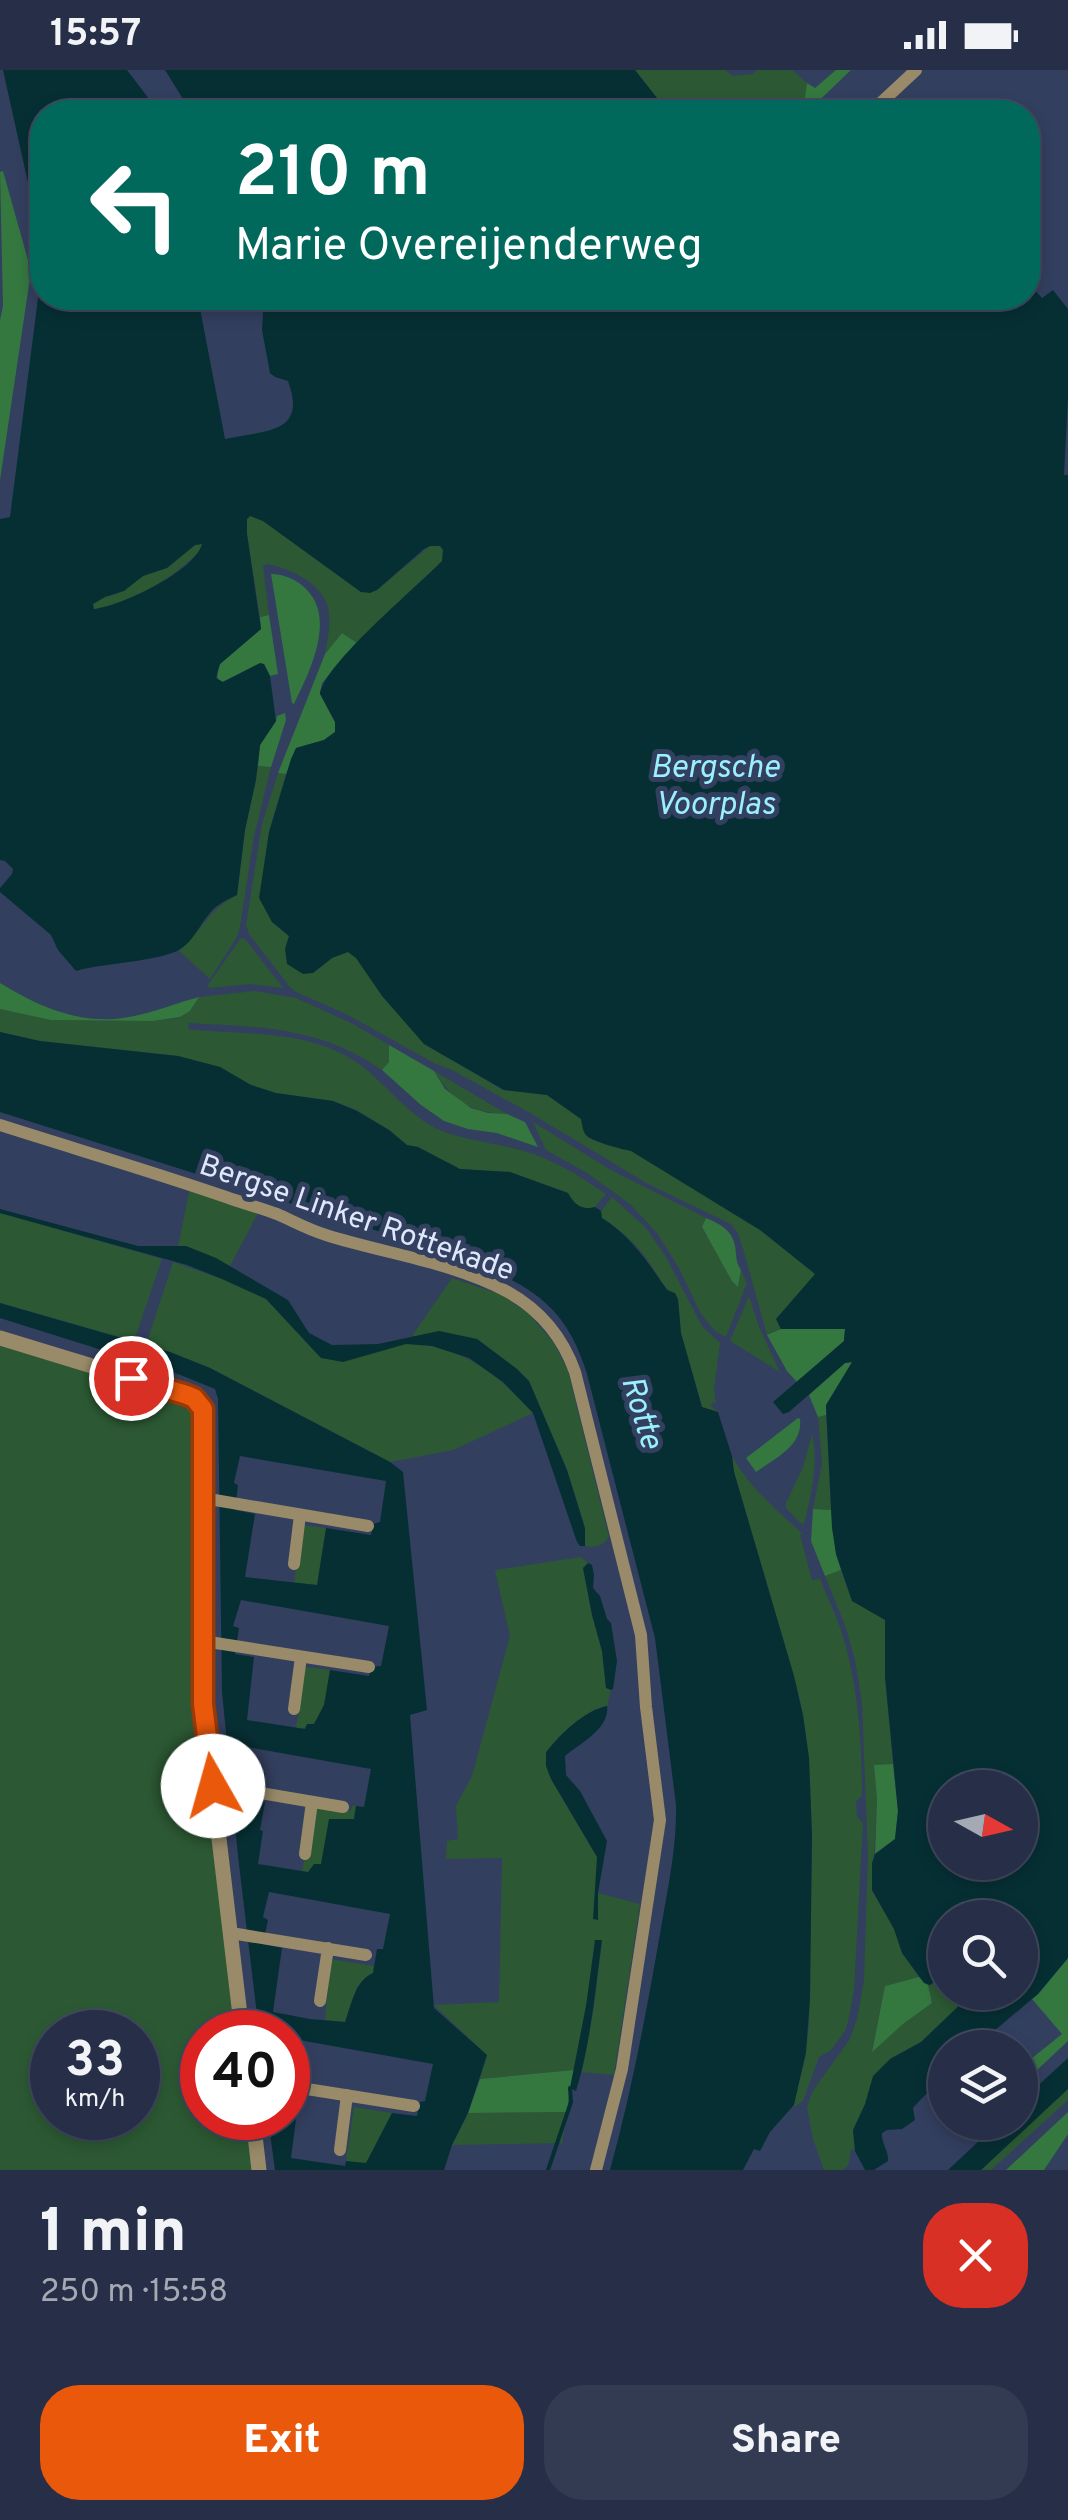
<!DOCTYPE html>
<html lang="en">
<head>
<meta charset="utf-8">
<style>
  :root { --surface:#262f47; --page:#323b52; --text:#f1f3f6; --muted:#a4a9b4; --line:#424a60; --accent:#ea580c }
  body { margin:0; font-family:Overpass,sans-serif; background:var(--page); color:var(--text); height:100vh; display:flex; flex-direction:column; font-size:38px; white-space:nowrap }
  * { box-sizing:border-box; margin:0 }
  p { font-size:32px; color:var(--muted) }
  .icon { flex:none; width:55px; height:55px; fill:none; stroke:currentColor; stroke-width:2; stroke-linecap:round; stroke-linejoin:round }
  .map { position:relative; height:2100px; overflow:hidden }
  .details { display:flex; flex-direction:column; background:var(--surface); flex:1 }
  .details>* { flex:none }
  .hud { position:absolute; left:30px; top:30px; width:1010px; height:210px; border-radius:40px; box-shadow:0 5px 15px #0003,0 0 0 2px var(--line); background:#00695c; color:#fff; overflow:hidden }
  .needle { width:65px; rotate:98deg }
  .controls { position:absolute; left:928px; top:1700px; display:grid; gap:20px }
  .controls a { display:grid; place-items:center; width:110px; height:110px; border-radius:50%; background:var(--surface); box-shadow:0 5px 15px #0003,0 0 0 2px var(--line); font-size:50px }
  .speed { position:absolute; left:30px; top:1940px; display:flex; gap:20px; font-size:50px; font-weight:700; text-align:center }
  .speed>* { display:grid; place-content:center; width:130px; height:130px; border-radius:50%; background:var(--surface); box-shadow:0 5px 15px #0003,0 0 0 2px var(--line); line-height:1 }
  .speed small { font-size:25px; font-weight:400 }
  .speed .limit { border:15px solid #d22; background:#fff; color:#111 }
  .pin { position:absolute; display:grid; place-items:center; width:85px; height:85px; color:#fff; margin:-42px; border:5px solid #fff; border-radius:50%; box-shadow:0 2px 10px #0007 }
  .me { position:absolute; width:110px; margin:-55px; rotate:353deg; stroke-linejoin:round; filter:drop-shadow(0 0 8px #0008) }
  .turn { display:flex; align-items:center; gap:35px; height:210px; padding:0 40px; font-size:45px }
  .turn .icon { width:130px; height:130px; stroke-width:2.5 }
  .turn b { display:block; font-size:70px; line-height:85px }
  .round { display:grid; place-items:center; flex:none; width:105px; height:105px; border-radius:40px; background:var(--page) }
  .head { display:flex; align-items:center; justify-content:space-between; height:170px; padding:0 40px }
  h1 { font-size:60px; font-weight:800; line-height:75px }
  .action { display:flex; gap:20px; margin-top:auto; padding:20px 40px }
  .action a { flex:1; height:115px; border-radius:40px; background:var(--accent); color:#fff; font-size:40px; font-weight:800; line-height:115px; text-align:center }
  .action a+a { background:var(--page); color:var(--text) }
  .status { display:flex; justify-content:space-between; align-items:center; height:70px; padding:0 50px; background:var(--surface); direction:ltr }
  .status svg { height:28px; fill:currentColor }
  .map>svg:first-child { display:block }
  .green { fill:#2c5933; fill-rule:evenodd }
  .forest { fill:#347840 }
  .water { fill:#062f34; fill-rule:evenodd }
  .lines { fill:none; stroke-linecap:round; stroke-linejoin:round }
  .stream { stroke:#062f34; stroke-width:4 }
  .minor { stroke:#998b69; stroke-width:12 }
  .tertiary { stroke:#998b69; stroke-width:15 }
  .route-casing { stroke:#983908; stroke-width:25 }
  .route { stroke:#ea580c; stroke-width:18 }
  .labels { text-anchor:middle; stroke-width:10; stroke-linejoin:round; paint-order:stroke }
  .street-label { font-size:30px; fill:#dfe7fb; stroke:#333f5f }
  .water-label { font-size:32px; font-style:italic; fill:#9af0fd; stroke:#333f5f }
</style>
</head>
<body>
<div class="status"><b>15:57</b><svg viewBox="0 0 49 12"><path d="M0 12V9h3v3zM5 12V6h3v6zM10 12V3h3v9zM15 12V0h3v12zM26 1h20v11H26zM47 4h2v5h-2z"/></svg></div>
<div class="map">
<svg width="1068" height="2100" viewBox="0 0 1068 2100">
  <rect width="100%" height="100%" fill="#333f5f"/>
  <!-- green -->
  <path class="green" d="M 635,0 L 725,0 L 733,6 L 753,4 L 757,0 L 792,0 L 807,13 L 805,27 L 791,42 L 668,42 Z
    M 250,446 L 263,451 L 361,522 L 377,520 L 430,476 L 440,476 L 443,479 L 442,491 L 357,573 L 342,563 L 325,584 C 328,569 332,549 327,534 C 318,511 289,498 267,494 L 263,496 L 269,545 L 260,547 L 247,464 L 247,449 Z
    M 202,474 L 201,480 C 173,508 133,533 94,540 L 93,534 L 105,527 L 117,524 L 143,506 L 167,498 L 195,475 Z
    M 258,696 L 271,697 L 254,766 L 240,857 L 237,867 L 210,909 L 178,880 C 202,862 207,840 237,825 L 245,760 Z
    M 278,703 L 286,704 L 269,762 L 272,852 L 289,866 L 285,879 L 313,903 L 332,888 L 348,881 L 356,888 L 424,974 L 503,1020 L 547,1025 L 581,1049 C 582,1054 583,1062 587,1066 C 594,1072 621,1079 631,1080 L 760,1160 L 816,1204 L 776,1249 L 781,1259 L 767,1265 L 744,1182 L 738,1164 L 731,1154 L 648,1114 L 532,1044 L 452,1000 L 436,994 L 346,944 L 296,922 L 290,917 L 249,864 L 246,855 L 262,754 Z
    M 241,868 L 246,870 L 283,918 L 250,914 L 211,918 L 207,916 Z
    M 255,921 L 296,928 L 353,954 L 389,975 L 389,992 L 382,1000 C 320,957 261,957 189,953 L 188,959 C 246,966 309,958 359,994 C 386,1014 405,1042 435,1058 C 460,1070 497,1073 524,1081 C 555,1090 579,1106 606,1124 L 595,1137 L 588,1139 L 574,1134 L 568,1123 L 510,1102 L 460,1099 L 418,1077 L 407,1075 L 389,1060 L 357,1040 L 333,1031 L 276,1023 L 251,1015 L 220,997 L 178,986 L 40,971 L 0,962 L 0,939 L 52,950 L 153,951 L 179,948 L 190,941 L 199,927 Z
    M 434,1001 L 507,1044 C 471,1043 453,1031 434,1001 Z
    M 533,1052 L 611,1100 L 706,1148 L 702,1158 L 738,1217 L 741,1200 L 747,1213 L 726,1267 L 715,1261 L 701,1244 L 679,1198 L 657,1163 L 631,1135 L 615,1123 L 587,1103 L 546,1080 Z
    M 190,1118 L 259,1141 L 230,1196 L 187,1176 L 178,1176 Z
    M 612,1127 L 646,1158 L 666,1187 L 702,1256 L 720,1273 L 714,1319 L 716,1334 L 713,1332 L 711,1336 L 718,1342 L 702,1337 L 681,1263 L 678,1229 C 662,1217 656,1201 644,1185 C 632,1170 618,1158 602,1148 L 601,1141 Z
    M 0,1143 L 162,1189 L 134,1271 L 0,1233 Z
    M 173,1192 L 222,1209 L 266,1229 L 321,1288 C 349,1284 378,1275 406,1274 C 458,1272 500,1306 533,1343 L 453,1380 L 390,1392 L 210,1298 L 170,1282 L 146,1275 Z
    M 452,1208 L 502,1225 L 529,1244 L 554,1273 L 568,1301 L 609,1467 C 602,1476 596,1478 585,1476 L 583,1451 L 567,1400 L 529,1311 L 517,1299 L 477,1269 L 412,1266 Z
    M 749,1226 L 759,1257 L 780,1302 L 730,1271 Z
    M 0,1275 L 185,1331 L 195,1337 L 197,1346 L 202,1643 L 239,1962 L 202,1962 L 202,2048 L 249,2048 L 256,2100 L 0,2100 ZM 52,1962 L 138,1962 L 138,2048 L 52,2048 Z
    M 826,1345 L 831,1440 L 813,1439 L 822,1393 L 818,1347 Z
    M 812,1364 C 819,1393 811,1425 804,1454 L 800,1453 L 786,1438 L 786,1433 L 803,1397 Z
    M 732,1386 C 749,1417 776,1440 802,1463 L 800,1465 L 812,1510 L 820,1509 C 827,1526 835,1543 841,1560 C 858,1613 862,1671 862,1726 L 856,1731 L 857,1747 L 863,1753 L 854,1920 L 848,1952 L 845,1961 L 831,1980 L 819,1987 L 803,2031 L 792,2038 L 805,1989 L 809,1955 L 812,1765 L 809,1688 L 803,1645 L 794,1606 L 734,1402 Z
    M 303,1455 L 326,1458 L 318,1515 L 294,1513 Z
    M 581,1487 L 588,1493 L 583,1498 L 592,1545 L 602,1581 L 606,1617 L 611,1620 L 607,1636 L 595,1639 L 558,1667 L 546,1695 L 551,1709 L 597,1787 L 598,1849 L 598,1823 L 640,1834 L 614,2005 L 582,2002 L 594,1937 L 602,1871 L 586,1936 L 574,2000 L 480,2009 L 487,1985 L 434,1935 L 499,1932 L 502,1788 L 446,1789 L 447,1771 L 458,1769 L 456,1736 L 472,1706 L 510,1566 L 495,1500 Z
    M 841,1500 L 852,1531 L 885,1549 L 885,1607 L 893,1694 L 874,1696 L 877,1730 L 872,1820 L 894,1859 L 902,1883 L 919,1907 L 885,1916 L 872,1980 L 903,1954 L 932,1933 L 928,1915 L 931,1915 L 945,1899 L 945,1922 L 977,1923 L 973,1929 L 966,1929 L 921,1972 L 890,1989 L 853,2060 L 855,2079 L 851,2080 L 848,2096 L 842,2100 L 824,2100 L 813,2069 L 807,2037 L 812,2022 L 850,1969 L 857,1949 L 864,1911 L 868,1785 L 862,1633 L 855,1590 L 846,1558 L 825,1506 Z
    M 305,1597 L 330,1600 C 327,1622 325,1662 296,1658 Z
    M 315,1735 L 351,1741 L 352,1736 L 356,1736 L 354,1749 L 329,1749 L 321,1795 L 309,1802 L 302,1801 Z
    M 330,1889 L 374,1896 L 373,1903 L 357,1917 L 345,1952 L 325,1950 Z
    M 1068,2019 L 1068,2030 L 991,2100 L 981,2100 Z
    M 354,2037 L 392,2043 L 366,2094 L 346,2091 Z
    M 567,2042 L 562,2073 L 452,2075 L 468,2043 Z"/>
  <!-- forest -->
  <path class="forest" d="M 836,0 L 851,0 L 807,42 L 791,42 L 805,27 L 807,13 L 815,18 Z
    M 3,101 L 31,201 L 0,410 L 0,250 L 3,236 L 0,102 Z
    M 271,504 C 284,504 298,510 307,520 C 336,550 309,603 294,634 L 292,633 Z
    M 269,545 L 278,604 L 270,606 L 264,594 L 260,594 L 222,612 L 218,611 L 217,599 L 220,594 L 261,559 L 260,547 Z
    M 342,563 L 357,573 L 322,613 L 320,623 L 335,652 L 335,662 L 324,670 L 296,678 L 286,704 L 278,703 L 325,584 Z
    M 285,643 L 286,650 L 271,697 L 258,696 L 260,675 L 276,651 L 277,646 Z
    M 0,913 C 39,937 82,956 129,947 C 153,943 176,933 199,927 L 190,941 L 180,947 L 153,951 L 51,950 L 0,939 Z
    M 389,975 L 434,1001 L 445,1019 L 471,1038 L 488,1043 L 507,1044 L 525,1052 L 538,1077 L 497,1063 L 468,1059 L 444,1051 L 421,1035 L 382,1000 L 389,992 Z
    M 706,1148 C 719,1153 733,1161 735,1176 C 737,1187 735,1191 741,1200 L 738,1217 L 732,1211 L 702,1157 Z
    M 781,1259 L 845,1259 L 844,1271 L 797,1312 L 787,1301 L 767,1265 Z
    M 853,1292 L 826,1335 L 826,1345 L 818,1347 L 809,1325 L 845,1293 Z
    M 798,1348 L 800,1349 C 803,1376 775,1388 756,1402 L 746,1388 Z
    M 813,1439 L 831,1440 L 836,1484 L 841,1500 L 825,1506 L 811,1471 Z
    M 893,1694 L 898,1741 L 895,1769 L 875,1784 L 877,1730 L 874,1695 Z
    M 1068,1888 L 1068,1971 L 1020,2016 L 1020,1987 L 1026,1993 L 1062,1964 L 1032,1929 L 1038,1924 Z
    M 919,1907 L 928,1915 L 932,1933 L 903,1954 L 872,1982 L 885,1916 Z
    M 574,2000 L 570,2018 L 567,2042 L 468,2043 L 480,2009 Z
    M 1068,2042 L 1068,2064 L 1044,2100 L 1006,2100 Z"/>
  <!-- water -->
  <path class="water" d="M 3,0 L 127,0 L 159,42 L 42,42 L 42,176 Z
    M 165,0 L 635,0 L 668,42 L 191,42 Z
    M 42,197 L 42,228 L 198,228 L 225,369 C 264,360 308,365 288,311 L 275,307 L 270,303 L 262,260 L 264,228 L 1028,228 L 1028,213 L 1042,228 L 1053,220 L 1068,239 L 1068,328 L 1064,405 L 1068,405 L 1068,1888 L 1038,1924 L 982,1971 L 972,1977 L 945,1978 C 945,2013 935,2013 913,2038 L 915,2050 L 902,2059 L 887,2060 L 882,2063 C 881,2073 889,2081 888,2091 L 874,2100 L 865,2100 L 855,2081 L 853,2060 L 865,2034 L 873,2006 L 890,1989 L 921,1972 L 966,1929 L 973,1929 L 977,1923 L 1020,1922 L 1020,1848 L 945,1848 L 945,1899 L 940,1903 L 939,1908 L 930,1915 L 924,1913 L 902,1883 L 894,1859 L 872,1820 L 872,1793 L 875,1784 L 895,1769 L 898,1741 L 885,1607 L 885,1550 L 852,1531 L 836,1484 L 832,1458 L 826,1335 L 852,1292 L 845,1293 L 789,1342 L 783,1344 L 773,1332 L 844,1271 L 845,1259 L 781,1259 L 776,1249 L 815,1204 L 760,1160 L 631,1081 C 621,1079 594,1072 587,1066 C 583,1063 582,1054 581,1049 L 547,1025 L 504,1020 L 424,974 L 382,926 L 356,888 L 348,882 L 332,888 L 313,903 L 303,904 L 287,894 L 285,879 L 289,866 L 272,852 L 259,828 L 269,762 L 291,689 L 296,678 L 324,670 L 335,662 L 335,652 L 320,624 C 324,594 417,517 442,491 L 443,480 L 440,476 L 430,476 L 424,479 L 377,520 L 370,523 L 361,522 L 263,451 L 250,446 L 247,449 L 247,464 L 261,559 L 220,594 L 216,608 L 223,612 L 260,593 L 264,594 L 270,606 L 276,651 L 260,675 L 256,710 L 245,760 L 237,825 C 227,830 217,834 210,843 C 200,854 193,872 179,880 C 155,892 104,893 76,901 L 58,880 L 51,865 L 0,822 L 0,818 L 12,804 L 13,799 L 5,791 L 0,790 L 0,449 L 10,447 ZM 202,474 C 195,501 121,536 94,539 L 93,534 L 105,527 L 124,521 L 143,506 L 167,498 L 195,475 ZM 945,1718 L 1020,1718 L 1020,1792 L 945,1792 Z
    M 0,962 L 40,971 L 178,986 L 220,997 L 251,1015 L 276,1023 L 333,1031 L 357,1041 L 389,1060 L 407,1075 L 418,1077 L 460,1099 L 510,1102 L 568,1123 C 574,1134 582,1141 595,1137 L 601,1141 L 602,1148 C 631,1166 648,1192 667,1220 L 675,1223 L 678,1229 L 681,1263 L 702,1337 L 718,1342 L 732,1386 L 734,1402 L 794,1606 L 803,1645 L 809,1688 L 812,1765 L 810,1929 L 806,1982 L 794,2035 L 770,2062 L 760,2081 L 754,2079 L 743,2100 L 610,2100 C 632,2020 647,1939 661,1858 C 668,1817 677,1776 676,1735 L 655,1568 L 587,1304 C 564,1229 525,1214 457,1186 L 0,1042 Z
    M 0,1139 L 138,1176 L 186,1176 L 216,1188 L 288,1230 L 309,1263 L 332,1275 L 378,1274 L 439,1261 L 477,1269 L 517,1299 L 529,1311 L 567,1400 L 585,1458 L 585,1476 L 580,1476 L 577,1472 L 533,1343 L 503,1312 L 469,1288 L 432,1276 L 406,1274 L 343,1292 L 321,1288 L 266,1229 L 222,1209 L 187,1195 L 0,1143 Z
    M 0,1233 L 170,1282 L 210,1298 L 390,1392 L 403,1402 L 427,1640 L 410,1645 L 434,1938 L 487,1985 L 468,2043 L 452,2075 L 444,2100 L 275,2100 L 268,2048 L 288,2048 L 288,2024 L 299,2026 L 291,2088 L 345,2096 L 346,2091 L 366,2093 L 392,2043 L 417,2046 L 420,2032 L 425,2031 L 433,1994 L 288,1968 L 288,1962 L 259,1962 L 238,1786 L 222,1622 L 218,1329 L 215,1319 L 178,1304 L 0,1248 ZM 240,1386 L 386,1411 L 380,1452 L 373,1454 L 371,1465 L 326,1458 L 317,1515 L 245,1507 L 255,1444 L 235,1440 L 238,1415 L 234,1413 ZM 241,1530 L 389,1556 L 381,1596 L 371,1597 L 369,1606 L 330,1600 L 324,1635 L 314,1654 L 307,1654 L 305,1659 L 247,1650 L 254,1587 L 235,1584 L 239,1558 L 233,1556 ZM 247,1677 L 371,1699 L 364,1737 L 356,1736 L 354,1749 L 329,1749 L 321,1794 L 314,1794 L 308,1802 L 258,1794 L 263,1761 L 260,1760 L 265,1732 L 246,1728 L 248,1698 L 242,1697 ZM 269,1822 L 390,1844 L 383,1879 L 377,1879 L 373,1903 C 355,1911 352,1933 345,1952 L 310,1949 L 273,1942 L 282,1878 L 263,1874 L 268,1850 L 263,1847 Z
    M 588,1493 L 592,1495 L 594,1505 L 593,1518 L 600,1526 L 607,1549 L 611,1553 L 617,1591 L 613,1619 L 611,1620 L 606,1618 L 602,1581 L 592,1545 L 583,1498 Z
    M 607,1636 C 610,1659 580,1673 565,1686 L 566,1705 L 580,1721 L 607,1771 L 598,1823 L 598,1850 L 593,1849 L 597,1787 L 551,1709 L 546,1696 L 546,1682 C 562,1663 582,1642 607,1636 Z
    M 595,1870 L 602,1870 C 595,1921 591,1972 576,2021 L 570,2018 L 586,1936 Z
    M 1068,1988 L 1068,2019 L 981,2100 L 948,2100 L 998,2053 L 1020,2052 L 1020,2032 Z"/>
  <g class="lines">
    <!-- stream -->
    <path class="stream" d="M 548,2100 L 571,2032 L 570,2018"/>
    <!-- minor -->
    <path class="minor" d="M 871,42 L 916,0
      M 0,1055 C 75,1079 151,1101 226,1127 C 243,1133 260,1138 277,1144 C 293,1151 309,1160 326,1165 C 386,1184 453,1192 508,1222 C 540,1240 563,1268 575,1302 L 641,1565 L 646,1637 L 660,1750 L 622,1999 L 596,2100
      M 203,1428 L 368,1456
      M 294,1494 L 300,1445
      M 203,1571 L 369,1597
      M 294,1639 L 301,1587
      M 213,1715 L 343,1737
      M 305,1784 L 312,1732
      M 231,1863 L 366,1885
      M 320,1931 L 328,1878
      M 288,2016 L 414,2036
      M 340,2080 L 347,2025"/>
    <!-- tertiary -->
    <path class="tertiary" d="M 0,1268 L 187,1325 L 194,1328 L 203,1339 L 203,1634 L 242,1962
      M 253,2048 L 259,2100"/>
  </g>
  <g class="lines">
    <defs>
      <path id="route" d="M 131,1308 L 187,1325 L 194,1328 L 203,1339 L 203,1634 L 213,1716"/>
    </defs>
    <!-- route casing -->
    <use href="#route" class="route-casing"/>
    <!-- route -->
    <use href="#route" class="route"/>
  </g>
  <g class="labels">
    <!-- street labels -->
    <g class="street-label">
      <text transform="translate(357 1147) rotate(19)" y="10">Bergse Linker Rottekade</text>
    </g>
    <!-- water labels -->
    <g class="water-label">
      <text x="715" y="707">Bergsche<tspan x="715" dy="37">Voorplas</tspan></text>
      <text transform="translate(643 1342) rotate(73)" y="11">Rotte</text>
    </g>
  </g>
</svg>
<div class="controls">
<a><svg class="needle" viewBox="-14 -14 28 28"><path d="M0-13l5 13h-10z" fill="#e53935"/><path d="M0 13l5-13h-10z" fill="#a4a9b4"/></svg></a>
<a><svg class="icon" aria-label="search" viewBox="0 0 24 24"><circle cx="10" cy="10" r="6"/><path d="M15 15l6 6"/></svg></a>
<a><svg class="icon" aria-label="layers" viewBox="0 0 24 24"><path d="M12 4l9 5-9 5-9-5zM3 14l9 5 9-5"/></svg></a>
</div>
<div class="speed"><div>33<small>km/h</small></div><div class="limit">40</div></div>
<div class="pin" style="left:131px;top:1308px;background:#d93025"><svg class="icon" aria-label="arrive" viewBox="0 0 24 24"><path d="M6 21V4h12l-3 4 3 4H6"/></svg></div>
<svg class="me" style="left:213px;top:1716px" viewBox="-20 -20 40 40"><circle r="19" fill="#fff"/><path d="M0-13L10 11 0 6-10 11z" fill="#ea580c"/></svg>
<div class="hud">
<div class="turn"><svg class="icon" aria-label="left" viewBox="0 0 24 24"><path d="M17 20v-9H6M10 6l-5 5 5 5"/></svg><div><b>210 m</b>Marie Overeijenderweg</div></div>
</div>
</div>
<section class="details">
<div class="head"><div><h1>1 min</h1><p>250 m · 15:58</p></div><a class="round" style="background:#d93025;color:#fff"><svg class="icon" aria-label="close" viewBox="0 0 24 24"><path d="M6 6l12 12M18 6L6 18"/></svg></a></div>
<div class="action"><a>Exit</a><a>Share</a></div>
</section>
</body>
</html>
